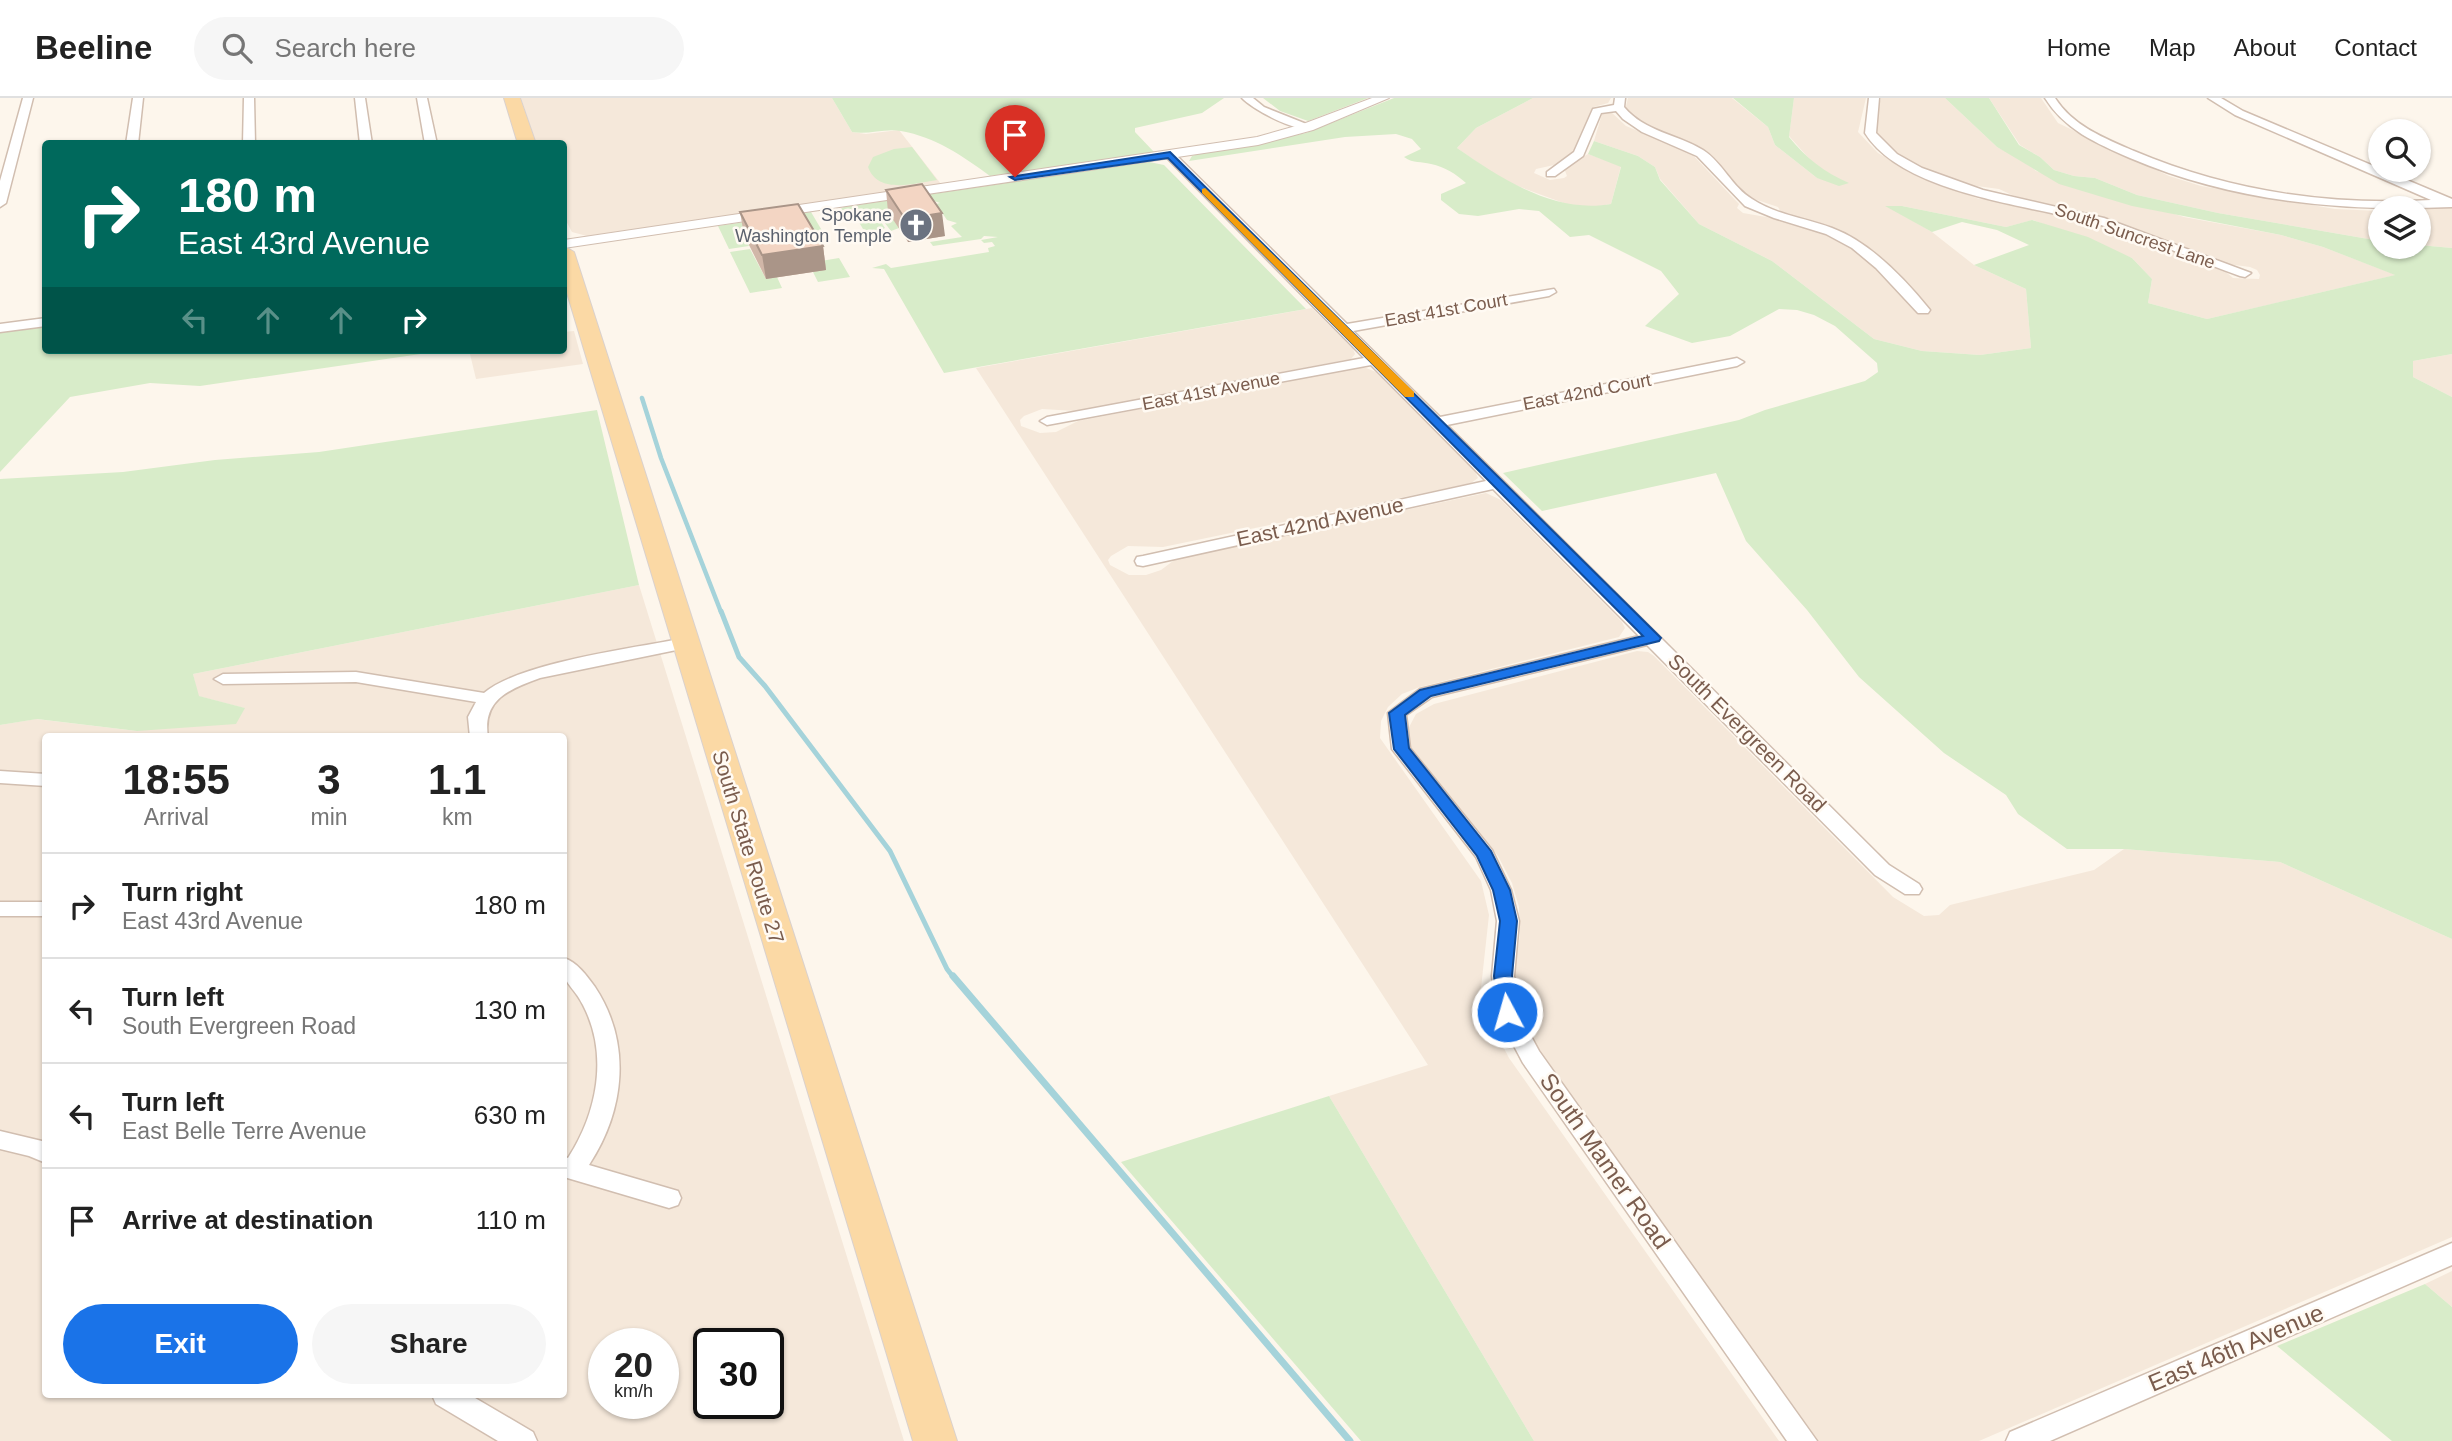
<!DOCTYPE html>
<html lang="en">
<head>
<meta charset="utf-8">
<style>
  :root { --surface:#fff; --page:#f6f6f6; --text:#222; --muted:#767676; --line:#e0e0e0; --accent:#1a73e8 }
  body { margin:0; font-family:Helvetica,sans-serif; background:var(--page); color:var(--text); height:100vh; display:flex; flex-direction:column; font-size:26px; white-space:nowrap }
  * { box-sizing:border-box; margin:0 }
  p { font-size:23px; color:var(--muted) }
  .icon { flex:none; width:38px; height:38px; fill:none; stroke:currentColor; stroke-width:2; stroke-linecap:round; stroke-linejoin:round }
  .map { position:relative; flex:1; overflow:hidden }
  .side { position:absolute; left:42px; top:635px; width:525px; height:665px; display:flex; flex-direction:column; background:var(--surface); border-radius:7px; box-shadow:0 2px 5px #0004 }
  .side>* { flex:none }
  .guide { position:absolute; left:42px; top:42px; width:525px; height:214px; border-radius:7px; box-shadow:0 2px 5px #0004; background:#00695c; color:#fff; overflow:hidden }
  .buttons { position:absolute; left:2368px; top:21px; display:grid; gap:14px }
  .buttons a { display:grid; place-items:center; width:63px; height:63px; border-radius:50%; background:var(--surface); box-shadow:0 2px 5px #0004; font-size:35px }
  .speed { position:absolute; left:588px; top:1230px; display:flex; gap:14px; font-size:35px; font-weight:700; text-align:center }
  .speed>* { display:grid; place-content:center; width:91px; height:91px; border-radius:50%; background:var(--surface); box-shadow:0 2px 5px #0004; line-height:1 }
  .speed small { font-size:18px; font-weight:400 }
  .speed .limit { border:4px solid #111; border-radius:10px; background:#fff; color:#111 }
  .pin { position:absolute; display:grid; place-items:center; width:60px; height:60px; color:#fff; margin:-72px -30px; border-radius:50% 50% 50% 0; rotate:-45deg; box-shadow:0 0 7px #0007 }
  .pin .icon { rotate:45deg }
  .me { position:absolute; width:77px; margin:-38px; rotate:354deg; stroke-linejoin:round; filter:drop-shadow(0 0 5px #0008) }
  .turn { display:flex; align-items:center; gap:24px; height:147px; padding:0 21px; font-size:32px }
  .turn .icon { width:91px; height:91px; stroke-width:2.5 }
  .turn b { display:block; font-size:49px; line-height:60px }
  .lanes { display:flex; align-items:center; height:66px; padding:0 21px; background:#0003; justify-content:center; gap:35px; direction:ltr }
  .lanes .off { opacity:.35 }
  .eta { display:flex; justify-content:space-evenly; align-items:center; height:119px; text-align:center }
  .eta b { font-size:42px; font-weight:800; line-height:49px }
  .button { display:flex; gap:14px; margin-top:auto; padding:14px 21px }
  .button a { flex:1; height:80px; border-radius:42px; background:var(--accent); color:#fff; font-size:28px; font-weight:800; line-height:80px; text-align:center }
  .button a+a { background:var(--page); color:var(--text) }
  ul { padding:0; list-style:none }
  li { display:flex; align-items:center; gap:21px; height:105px; padding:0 21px; border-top:2px solid var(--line) }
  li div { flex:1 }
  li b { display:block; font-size:26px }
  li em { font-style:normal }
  header { display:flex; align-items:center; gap:42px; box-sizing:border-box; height:98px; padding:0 35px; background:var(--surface); border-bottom:2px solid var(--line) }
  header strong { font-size:33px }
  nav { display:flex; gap:38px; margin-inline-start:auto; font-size:24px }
  .search { width:490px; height:63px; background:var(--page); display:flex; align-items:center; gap:18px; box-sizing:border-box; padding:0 24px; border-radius:38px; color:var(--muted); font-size:26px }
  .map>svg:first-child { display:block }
  .residential { fill:#f5e8da; fill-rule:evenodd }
  .green { fill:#d8ecc9 }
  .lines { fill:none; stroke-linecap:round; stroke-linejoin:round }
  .stream-far2 { stroke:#a5d3da; stroke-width:4.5 }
  .stream-far1 { stroke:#a5d3da; stroke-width:5 }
  .stream { stroke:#a5d3da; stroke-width:7 }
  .minor-casing { stroke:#d1beb0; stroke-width:3 }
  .tertiary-casing { stroke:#d1beb0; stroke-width:2 }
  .primary-casing { stroke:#dad1cd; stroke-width:2 }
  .minor { fill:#fff; fill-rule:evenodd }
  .tertiary { fill:#fff; fill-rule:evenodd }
  .primary { fill:#fbd9a5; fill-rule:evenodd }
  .wall { fill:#d1b7a8 }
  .shaded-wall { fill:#aa9588 }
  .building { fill:#f3d5c3; stroke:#aa9588; stroke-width:2 }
  .route { fill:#1a73e8; stroke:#114b97; stroke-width:2 }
  .slow { fill:#f59e0b }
  .labels { text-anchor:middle; stroke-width:5; stroke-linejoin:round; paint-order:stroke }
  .far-worship-label { font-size:18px; fill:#5b616d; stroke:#fffaf3; text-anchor:end }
  .far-street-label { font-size:18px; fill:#7a5c4d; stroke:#fffaf3 }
  .street-label { font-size:21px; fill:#7a5c4d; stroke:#fffaf3 }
  .near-street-label { font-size:24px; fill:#7a5c4d; stroke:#fffaf3 }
</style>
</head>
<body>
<header>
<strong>Beeline</strong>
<div class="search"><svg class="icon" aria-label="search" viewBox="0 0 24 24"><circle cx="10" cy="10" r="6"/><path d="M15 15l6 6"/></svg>Search here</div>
<nav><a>Home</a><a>Map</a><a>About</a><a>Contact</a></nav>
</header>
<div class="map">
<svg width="2452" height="1343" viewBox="0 0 2452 1343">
  <rect width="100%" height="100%" fill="#fdf6ec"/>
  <!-- residential -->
  <path class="residential" d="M 521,0 L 832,0 L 852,34 L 866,36 L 899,32 L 941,86 L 587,138 L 572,134 L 564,119 L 564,46 L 536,45 Z
    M 1533,0 L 1611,0 L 1608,5 L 1594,9 L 1591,13 L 1586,35 L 1573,59 L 1563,65 L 1536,71 L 1534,75 L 1550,82 L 1564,80 L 1567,78 L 1564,70 L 1588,56 L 1621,68 L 1611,106 L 1593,109 L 1569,107 L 1504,83 L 1457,50 L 1476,30 Z
    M 1628,0 L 1732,0 L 1768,29 L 1775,47 L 1817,80 L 1848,85 L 1827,76 L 1813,65 L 1789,38 L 1794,0 L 1866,0 L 1858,34 L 1878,55 L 1912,75 L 1979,101 L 2003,101 L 2093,122 L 2220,169 L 2233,180 L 2259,181 L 2260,177 L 2257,172 L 2250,169 L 2227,166 L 2105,123 L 2012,97 L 1999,91 L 1962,86 L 1927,73 L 1898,58 L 1876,34 L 1874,26 L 1881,0 L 1945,0 L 1997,49 L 2026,64 L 2036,73 L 2184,119 L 2281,137 L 2323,149 L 2396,177 L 2207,221 L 2148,205 L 2152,181 L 2132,160 L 2033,122 L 2006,129 L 1902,108 L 1887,108 L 1932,134 L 1974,167 L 2026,191 L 2031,250 L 1980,257 L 1922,253 L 1874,241 L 1772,163 L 1699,126 L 1660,81 L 1655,69 L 1638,58 L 1594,43 L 1602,16 L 1610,13 L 1626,28 L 1691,55 L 1739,106 L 1737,110 L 1743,115 L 1772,120 L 1782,116 L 1778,109 L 1748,99 L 1713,60 L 1697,48 L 1642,27 L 1625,12 Z
    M 1989,0 L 2041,0 L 2058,25 L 2169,78 L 2201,88 L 2335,111 L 2380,113 L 2380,143 L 2218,115 L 2137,97 L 2095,80 L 2074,78 L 2054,72 L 2040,59 L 2020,47 Z
    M 2452,109 L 2452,150 L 2419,147 L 2418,112 Z
    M 1312,210 L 1353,251 L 1355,256 L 1351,261 L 1075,313 L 1042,311 L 1024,318 L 1020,322 L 1021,328 L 1040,335 L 1056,334 L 1078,323 L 1354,270 L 1366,270 L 1376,274 L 1475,373 L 1478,380 L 1471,385 L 1453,389 L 1163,449 L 1128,448 L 1111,458 L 1108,462 L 1110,467 L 1129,477 L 1146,477 L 1161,472 L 1177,460 L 1196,456 L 1486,395 L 1501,402 L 1622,524 L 1625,530 L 1619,539 L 1420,589 L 1402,596 L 1388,609 L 1381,623 L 1380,640 L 1481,783 L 1489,817 L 1481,890 L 1491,925 L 1509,960 L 1779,1343 L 1534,1343 L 1329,998 L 1428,967 L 976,270 Z
    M 574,233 L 583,266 L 476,281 L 469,252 L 564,252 L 564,234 Z
    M 2452,256 L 2452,299 L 2413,279 L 2413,263 Z
    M 639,487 L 904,1343 L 0,1343 L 0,627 L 36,621 L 137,633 L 244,610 L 198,598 L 193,576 ZM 46,639 L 564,639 L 564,1297 L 46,1297 ZM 604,1246 L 663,1246 L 663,1306 L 604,1306 ZM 709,1246 L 768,1246 L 768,1306 L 709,1306 Z
    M 1637,553 L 1648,554 L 1654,558 L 1893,799 L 1924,818 L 1939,817 L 1950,807 L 2094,772 L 2124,751 L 2280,764 L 2452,841 L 2452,1139 L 1979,1343 L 1817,1343 L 1541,956 L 1522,925 L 1515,897 L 1515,869 L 1520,837 L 1519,809 L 1512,785 L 1498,758 L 1411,649 L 1407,633 L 1416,616 L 1434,606 Z
    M 2452,1173 L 2452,1209 L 2425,1186 Z"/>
  <!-- green -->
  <path class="green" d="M 832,0 L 1224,0 L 1202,15 L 1135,30 L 1135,34 L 1154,54 L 990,78 C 963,58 935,39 901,33 C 885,30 868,37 852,34 Z
    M 1263,0 L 1368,0 L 1308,23 L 1280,13 Z
    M 1394,0 L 1533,0 L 1476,30 L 1457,50 C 1502,81 1554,116 1611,106 L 1621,69 L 1588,56 L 1594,43 L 1638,58 L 1655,69 L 1660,82 L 1699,126 L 1772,163 L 1874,241 L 1922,253 L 1980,257 L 2031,250 L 2026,191 L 1974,167 L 2029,147 L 1997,132 L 1962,124 L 1932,134 L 1885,108 L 1902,108 L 2006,129 L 2032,122 L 2088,139 L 2132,160 L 2152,181 L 2148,205 L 2207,221 L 2395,177 L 2323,149 L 2281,137 L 2132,108 L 2059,86 L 1997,49 L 1945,0 L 1989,0 L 2019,47 L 2040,59 L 2054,72 L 2074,78 L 2095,80 L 2137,97 L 2218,115 L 2380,143 L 2380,149 L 2419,147 L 2452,150 L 2452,256 L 2413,263 L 2413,279 L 2452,299 L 2452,841 L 2280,764 L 2124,751 L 2067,751 L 2018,716 L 2006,697 L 1944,655 L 1859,579 L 1807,512 L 1746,443 L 1716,375 L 1542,413 L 1503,375 L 1739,322 L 1765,312 L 1865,283 L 1878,274 L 1877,265 L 1835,228 L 1814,217 L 1797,212 L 1779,211 L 1730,238 L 1692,245 L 1645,228 L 1679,196 L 1661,173 L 1589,137 L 1570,139 L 1539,113 L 1519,111 L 1478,118 L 1459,116 L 1441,102 L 1441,96 L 1466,85 C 1456,76 1445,69 1431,66 C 1421,63 1414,66 1404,59 L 1421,51 L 1412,41 L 1396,36 L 1345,39 L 1189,63 L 1192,58 L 1202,55 L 1306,35 Z
    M 1733,0 L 1794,0 L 1789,39 C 1806,60 1824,74 1849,85 L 1839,88 L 1817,80 L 1775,47 L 1768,29 Z
    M 912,49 L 937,82 C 915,85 878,97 868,69 L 873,59 L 894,51 Z
    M 1149,64 L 1164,67 L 1306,211 L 944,275 L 884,171 L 872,170 L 886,166 L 891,170 L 989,154 L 988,150 L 995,148 L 992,144 L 984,145 L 981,142 L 998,139 L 984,138 L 981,141 L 933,148 L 930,144 L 962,139 L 951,128 L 957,125 L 947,122 L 936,106 L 940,105 L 931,102 L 899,130 L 891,133 L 878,116 L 883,112 L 870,112 L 869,115 L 875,115 L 885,130 L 876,135 L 863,131 L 853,114 L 841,115 L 839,112 L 844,109 Z
    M 811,114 L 824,136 L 807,139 L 744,137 L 749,148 L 729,151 L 718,128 Z
    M 750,151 L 766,181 L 777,179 L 782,190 L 750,195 L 730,154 Z
    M 839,160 L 850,179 L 818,184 L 813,174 L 825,171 L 821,163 Z
    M 45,228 L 46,252 L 448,252 L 200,288 L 150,285 L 70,299 L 0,374 L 0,235 Z
    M 597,312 L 639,487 L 193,576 L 199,598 L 245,610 L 236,626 L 137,633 L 37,621 L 0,627 L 0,381 L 123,374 L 215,362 L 319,354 Z
    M 1329,998 L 1534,1343 L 1361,1343 L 1121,1064 Z
    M 2425,1186 L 2452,1209 L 2452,1343 L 2392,1343 L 2277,1248 Z"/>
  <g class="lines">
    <!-- stream-far2 -->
    <path class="stream-far2" d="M 642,300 L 661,360 L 721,514"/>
    <!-- stream-far1 -->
    <path class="stream-far1" d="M 721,513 L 739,559 L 765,588 L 890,753 L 947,871 L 954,880"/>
    <!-- stream -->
    <path class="stream" d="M 953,878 L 1350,1343"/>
    <defs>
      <path id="minor" d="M 23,0 L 33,0 L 6,105 L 0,109 L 0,83 Z
        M 133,0 L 143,0 L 138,46 L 126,46 Z
        M 244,0 L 254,0 L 255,46 L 243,46 Z
        M 355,0 L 365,0 L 372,46 L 360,46 Z
        M 417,0 L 427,0 L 437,46 L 425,46 Z
        M 1242,0 L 1253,0 L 1264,9 L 1314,29 C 1301,38 1252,11 1242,0 Z
        M 1615,0 L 1625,0 L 1624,9 C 1645,34 1677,36 1703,52 C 1723,65 1732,89 1752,101 C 1776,117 1806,120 1832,130 C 1870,144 1905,181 1930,212 L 1928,215 L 1918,215 L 1876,170 L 1852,150 L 1826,136 L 1774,120 L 1745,108 L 1697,58 L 1642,34 L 1623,21 L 1616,13 L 1601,15 L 1583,58 L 1555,78 L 1547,78 L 1547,74 L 1574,54 L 1593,11 L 1614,7 Z
        M 1869,0 L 1879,0 L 1876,35 L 1897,56 L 1922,70 L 1983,92 L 2104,120 L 2251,175 L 2245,179 L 2240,178 C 2192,161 2144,139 2094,125 C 2030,107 1903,96 1865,35 Z
        M 2045,0 L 2055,0 C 2073,28 2104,40 2134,53 C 2228,93 2329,108 2431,102 L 2235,17 L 2208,0 L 2221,0 L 2243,13 L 2452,101 L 2452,109 C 2342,114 2233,104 2130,60 C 2096,45 2065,32 2045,0 Z
        M 1166,55 L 1174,55 L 1347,226 L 1554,191 L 1556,194 L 1549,198 L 1353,233 L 1440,319 L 1737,260 L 1744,264 L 1737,268 L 1447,327 L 1889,767 L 1919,786 L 1922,791 L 1919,796 L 1905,796 L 1875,777 L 1647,547 L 1432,599 L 1406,617 L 1410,650 L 1492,752 L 1511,792 L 1519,823 L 1514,878 L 1518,914 L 1539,953 L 1817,1343 L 1787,1343 L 1523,965 L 1496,914 L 1492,878 L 1497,823 L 1491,792 L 1476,759 L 1392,651 L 1388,615 L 1420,591 L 1639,538 L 1493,391 L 1143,468 L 1137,467 L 1135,463 L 1137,459 L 1143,458 L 1486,383 L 1371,267 L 1047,327 L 1040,323 L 1047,319 L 1364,260 L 1166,59 Z
        M 46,220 L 46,228 L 0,234 L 0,226 Z
        M 685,540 L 691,541 L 694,545 L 691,549 L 540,580 C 509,591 482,602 488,639 L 470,639 L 468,619 L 476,604 L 356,584 L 223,586 L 214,581 L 223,576 L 356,574 L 484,595 C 521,564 635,550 685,540 Z
        M 0,673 L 46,676 L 46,688 L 0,685 Z
        M 0,804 L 46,804 L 46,818 L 0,818 Z
        M 564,860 C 577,864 587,878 595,889 C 632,945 625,1012 589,1067 L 678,1093 L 681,1100 L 678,1107 L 669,1110 L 564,1079 L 564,1059 L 568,1060 C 597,1015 609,957 583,907 C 572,885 561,887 564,860 Z
        M 0,1033 L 46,1044 L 46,1065 L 29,1058 L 0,1051 Z
        M 2452,1145 L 2452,1167 L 2050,1343 L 2006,1343 L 2010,1334 Z
        M 432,1297 L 470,1297 L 533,1334 L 537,1343 L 498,1343 L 436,1306 Z"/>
      <path id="tertiary" d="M 1372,0 L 1389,0 L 1313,32 L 1258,47 L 564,150 L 564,142 L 1257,39 L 1303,26 Z"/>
      <path id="primary" d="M 504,0 L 520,0 L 536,46 L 518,46 Z
        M 564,148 L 574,154 L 957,1343 L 913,1343 L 564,185 Z"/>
    </defs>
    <!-- minor casing -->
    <use href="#minor" class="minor-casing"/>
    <!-- tertiary casing -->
    <use href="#tertiary" class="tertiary-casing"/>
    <!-- primary casing -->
    <use href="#primary" class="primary-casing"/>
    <!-- minor -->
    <use href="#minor" class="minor"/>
    <!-- tertiary -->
    <use href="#tertiary" class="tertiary"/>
    <!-- primary -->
    <use href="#primary" class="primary"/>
  </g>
  <!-- wall -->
  <path class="wall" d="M 886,92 L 945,138 L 908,144 L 888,114 Z
    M 740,114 L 823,148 L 826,172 L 766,181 L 744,137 Z"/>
  <!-- shaded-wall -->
  <path class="shaded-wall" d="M 942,115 L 945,138 L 908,144 L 905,121 Z
    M 823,148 L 826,172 L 766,181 L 762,157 Z"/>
  <!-- building -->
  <path class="building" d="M 922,86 L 942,115 L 905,121 L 886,92 Z
    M 798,106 L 823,148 L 762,157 L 740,114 Z"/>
  <!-- route -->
  <path class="route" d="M 1170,54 L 1661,540 L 1659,543 L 1431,598 L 1405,617 L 1409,650 L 1491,753 L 1510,792 L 1517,823 L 1512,878 L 1516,914 L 1513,919 L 1500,919 L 1498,914 L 1494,878 L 1500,823 L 1493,792 L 1477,758 L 1394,651 L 1389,615 L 1420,592 L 1643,538 L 1168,60 L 1015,82 L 1010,79 Z"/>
  <!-- slow -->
  <path class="slow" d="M 1205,90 L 1414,294 L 1414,299 L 1405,299 L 1202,95 L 1202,91 Z"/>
  <!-- icons -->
  <defs>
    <symbol id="church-disc" viewBox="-11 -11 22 22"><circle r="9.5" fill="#6b7280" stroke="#fffaf3"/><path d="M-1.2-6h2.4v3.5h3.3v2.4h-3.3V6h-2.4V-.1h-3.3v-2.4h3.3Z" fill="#fff"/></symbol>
  </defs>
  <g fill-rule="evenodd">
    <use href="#church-disc" x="897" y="108" width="38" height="38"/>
  </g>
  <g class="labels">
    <!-- far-worship labels -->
    <g class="far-worship-label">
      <text x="892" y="123">Spokane<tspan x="892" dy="21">Washington Temple</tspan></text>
    </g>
    <!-- far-street labels -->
    <g class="far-street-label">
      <text transform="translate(2135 138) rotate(19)" y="6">South Suncrest Lane</text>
      <text transform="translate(1446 212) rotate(-10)" y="6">East 41st Court</text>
      <text transform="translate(1211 293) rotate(-11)" y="6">East 41st Avenue</text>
      <text transform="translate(1587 294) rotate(-11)" y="6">East 42nd Court</text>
    </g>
    <!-- street labels -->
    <g class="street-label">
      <text transform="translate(1320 424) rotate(-12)" y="7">East 42nd Avenue</text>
      <text transform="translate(1747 635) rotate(45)" y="7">South Evergreen Road</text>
      <text transform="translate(748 749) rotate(73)" y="7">South State Route 27</text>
    </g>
    <!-- near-street labels -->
    <g class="near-street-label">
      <text transform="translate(1605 1063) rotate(55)" y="8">South Mamer Road</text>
      <text transform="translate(2236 1250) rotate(-23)" y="8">East 46th Avenue</text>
    </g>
  </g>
</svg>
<div class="buttons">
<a><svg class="icon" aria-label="search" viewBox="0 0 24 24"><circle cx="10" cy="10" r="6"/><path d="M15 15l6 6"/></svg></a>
<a><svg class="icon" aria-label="layers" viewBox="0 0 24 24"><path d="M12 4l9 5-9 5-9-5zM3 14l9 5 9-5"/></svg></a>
</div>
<div class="speed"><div>20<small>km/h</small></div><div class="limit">30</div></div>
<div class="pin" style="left:1015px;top:79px;background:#d93025"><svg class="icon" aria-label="arrive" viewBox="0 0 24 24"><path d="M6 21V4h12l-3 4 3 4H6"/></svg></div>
<svg class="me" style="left:1507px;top:914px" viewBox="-20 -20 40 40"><circle r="17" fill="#1a73e8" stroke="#fff" stroke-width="3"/><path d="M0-11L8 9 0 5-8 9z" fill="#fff"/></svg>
<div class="guide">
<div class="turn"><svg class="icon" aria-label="right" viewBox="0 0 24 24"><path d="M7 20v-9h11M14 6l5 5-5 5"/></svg><div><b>180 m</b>East 43rd Avenue</div></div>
<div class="lanes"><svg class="icon off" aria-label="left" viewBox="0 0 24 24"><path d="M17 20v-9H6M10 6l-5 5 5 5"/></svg><svg class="icon off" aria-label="ahead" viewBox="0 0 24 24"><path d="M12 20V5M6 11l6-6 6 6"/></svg><svg class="icon off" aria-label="ahead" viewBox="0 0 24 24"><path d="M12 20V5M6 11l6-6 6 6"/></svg><svg class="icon" aria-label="right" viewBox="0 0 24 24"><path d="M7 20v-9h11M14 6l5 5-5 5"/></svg></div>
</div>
<section class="side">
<div class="eta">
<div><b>18:55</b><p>Arrival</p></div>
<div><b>3</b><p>min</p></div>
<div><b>1.1</b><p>km</p></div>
</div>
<ul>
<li><svg class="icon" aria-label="right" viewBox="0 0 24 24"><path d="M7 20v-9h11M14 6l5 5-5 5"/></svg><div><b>Turn right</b><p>East 43rd Avenue</p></div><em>180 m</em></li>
<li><svg class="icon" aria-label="left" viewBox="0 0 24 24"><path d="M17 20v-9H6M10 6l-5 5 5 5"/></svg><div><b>Turn left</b><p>South Evergreen Road</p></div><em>130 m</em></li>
<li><svg class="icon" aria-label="left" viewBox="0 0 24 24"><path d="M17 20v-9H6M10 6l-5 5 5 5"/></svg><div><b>Turn left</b><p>East Belle Terre Avenue</p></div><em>630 m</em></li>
<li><svg class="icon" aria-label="arrive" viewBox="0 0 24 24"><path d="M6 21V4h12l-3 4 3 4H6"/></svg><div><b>Arrive at destination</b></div><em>110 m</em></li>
</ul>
<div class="button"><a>Exit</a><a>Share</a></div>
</section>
</div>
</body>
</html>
